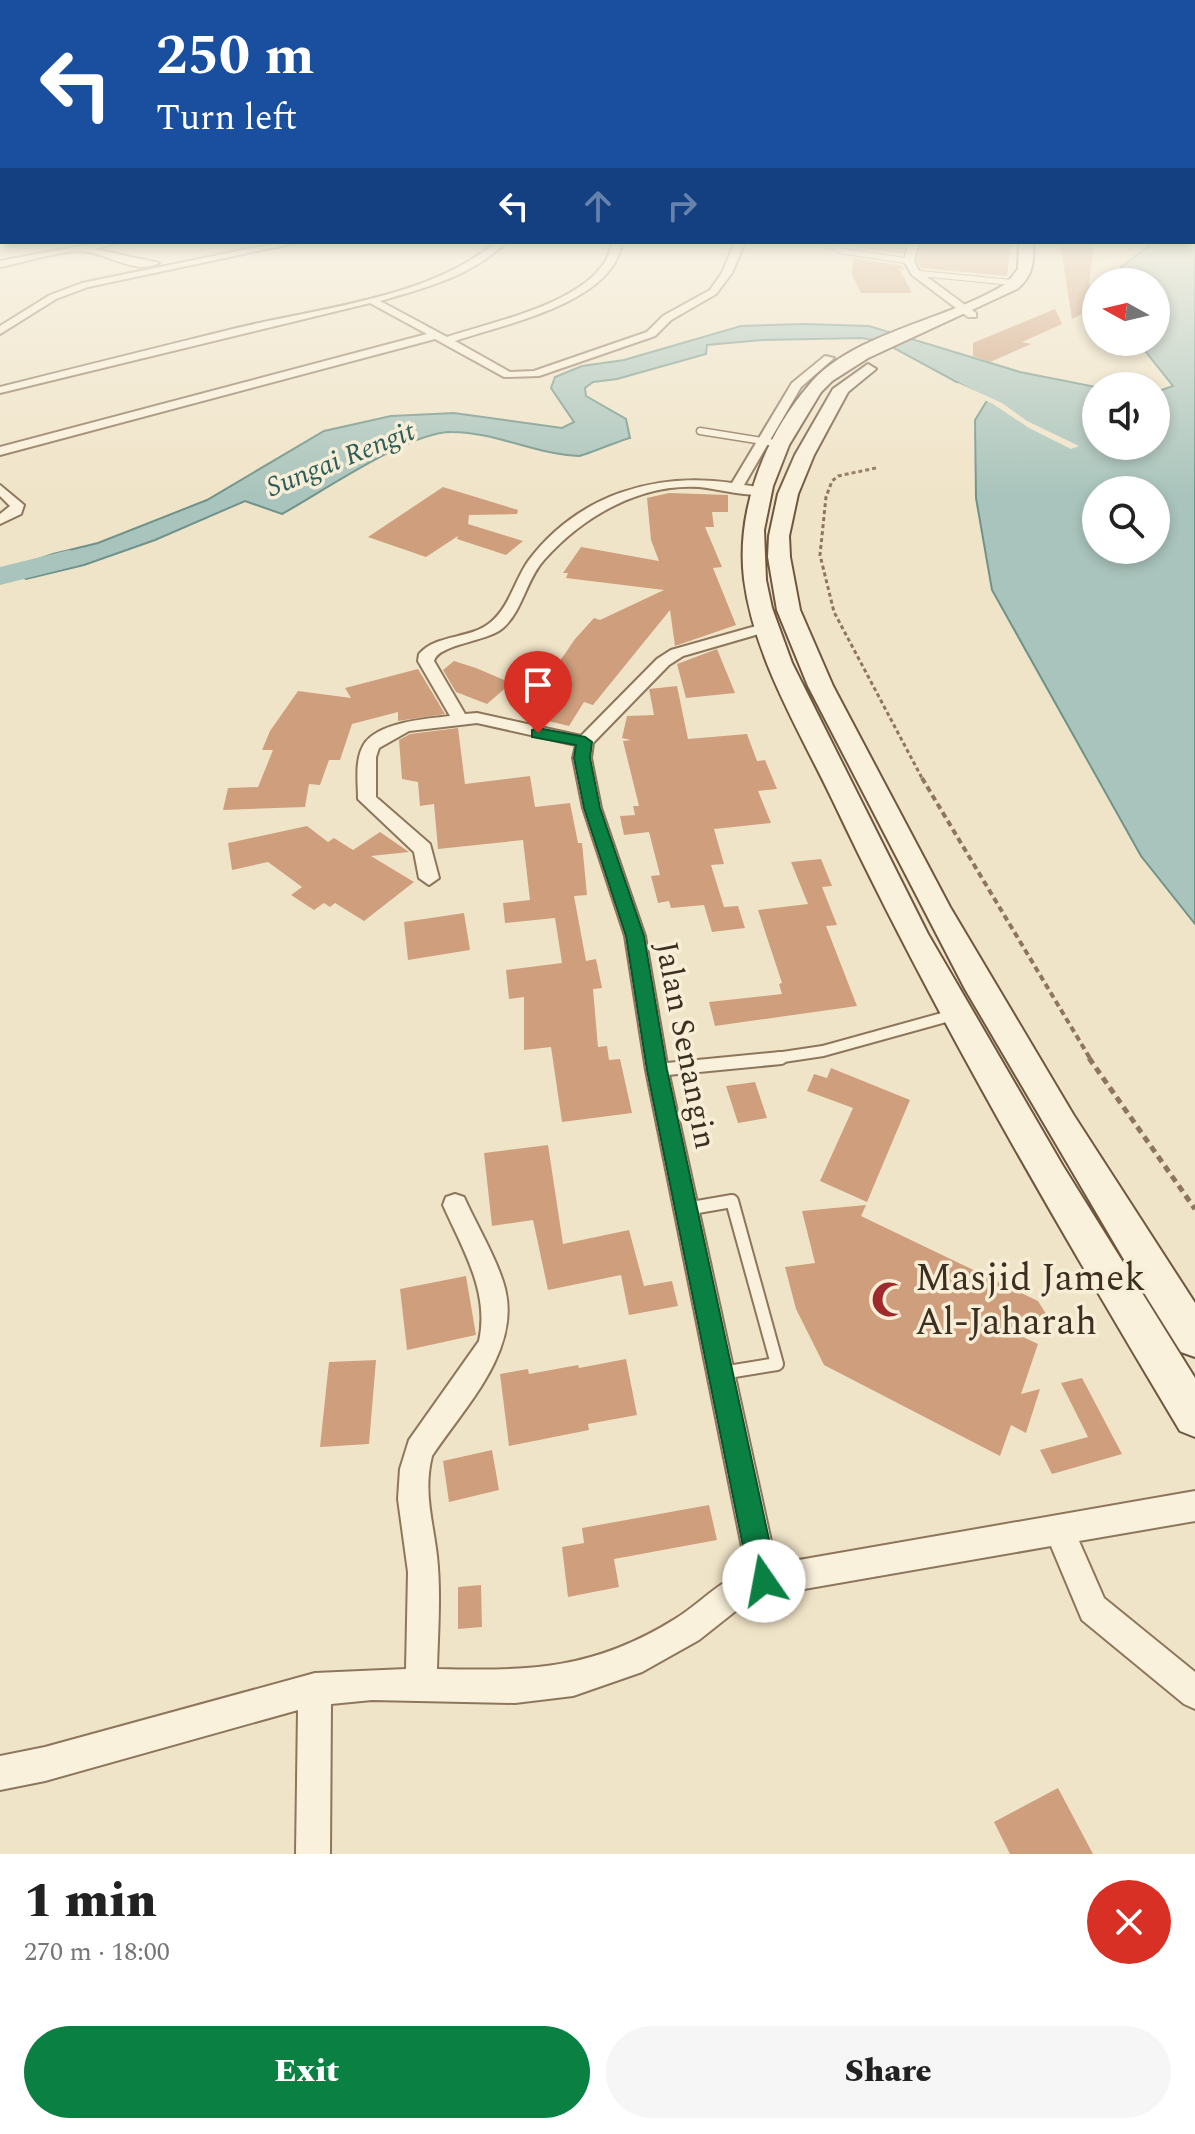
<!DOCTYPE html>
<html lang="en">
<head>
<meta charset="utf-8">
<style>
  :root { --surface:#fff; --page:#f6f6f6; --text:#222; --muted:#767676; --accent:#0b8043 }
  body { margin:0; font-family:Spectral,serif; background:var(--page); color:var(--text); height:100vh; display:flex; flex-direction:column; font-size:30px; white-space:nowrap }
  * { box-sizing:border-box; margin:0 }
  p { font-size:26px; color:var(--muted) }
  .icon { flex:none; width:44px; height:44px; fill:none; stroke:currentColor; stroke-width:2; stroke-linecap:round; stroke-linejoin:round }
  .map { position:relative; height:1854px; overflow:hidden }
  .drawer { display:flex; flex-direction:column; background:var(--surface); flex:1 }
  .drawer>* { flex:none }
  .guide { position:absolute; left:0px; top:0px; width:1196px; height:244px; box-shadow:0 4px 12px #0003; background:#1a4fa0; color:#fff; overflow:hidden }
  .needle { width:52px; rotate:278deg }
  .tools { position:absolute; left:1082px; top:268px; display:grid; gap:16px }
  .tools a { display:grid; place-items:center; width:88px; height:88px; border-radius:50%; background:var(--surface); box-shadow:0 4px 12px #0003; font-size:40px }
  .pin { position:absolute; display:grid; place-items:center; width:68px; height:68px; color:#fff; margin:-82px -34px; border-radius:50% 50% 50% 0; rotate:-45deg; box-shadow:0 0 8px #0007 }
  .pin .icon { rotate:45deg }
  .me { position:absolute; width:88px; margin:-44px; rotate:348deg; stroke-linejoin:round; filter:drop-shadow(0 0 6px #0008) }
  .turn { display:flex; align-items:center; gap:28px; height:168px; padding:0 24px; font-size:36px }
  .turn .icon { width:104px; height:104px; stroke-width:2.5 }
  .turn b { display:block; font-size:56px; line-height:68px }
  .lanes { display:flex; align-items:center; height:76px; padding:0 24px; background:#0003; justify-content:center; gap:40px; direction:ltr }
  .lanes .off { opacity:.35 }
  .round { display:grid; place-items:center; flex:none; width:84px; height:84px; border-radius:42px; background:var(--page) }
  .headline { display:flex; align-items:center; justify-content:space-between; height:136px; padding:0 24px }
  h1 { font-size:48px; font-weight:800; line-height:60px }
  .cta { display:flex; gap:16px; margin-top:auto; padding:16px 24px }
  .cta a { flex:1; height:92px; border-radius:48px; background:var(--accent); color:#fff; font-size:32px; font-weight:800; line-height:92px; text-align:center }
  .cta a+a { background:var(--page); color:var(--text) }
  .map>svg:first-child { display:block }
  .water { fill:#a9c4bc; stroke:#6f938a; stroke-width:2; fill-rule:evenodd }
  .pier { fill:#f0e4c8 }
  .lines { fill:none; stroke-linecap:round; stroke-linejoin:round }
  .river { fill:#a9c4bc; fill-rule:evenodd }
  .building { fill:#cf9f7d }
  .service-far3-casing { stroke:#8d765c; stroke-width:7 }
  .service-far2-casing { stroke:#8d765c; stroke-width:9 }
  .service-far1-casing { stroke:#8d765c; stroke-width:14 }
  .service-casing { stroke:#8d765c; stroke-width:16 }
  .minor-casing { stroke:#8d765c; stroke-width:4 }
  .secondary-casing { stroke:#6f573f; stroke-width:4 }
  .path-far2 { stroke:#8d765c; stroke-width:3; stroke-dasharray:4 3; stroke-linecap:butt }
  .path-far1 { stroke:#8d765c; stroke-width:4; stroke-dasharray:6 4; stroke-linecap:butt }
  .path { stroke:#8d765c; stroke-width:5; stroke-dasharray:7 5; stroke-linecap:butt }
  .service-far3 { stroke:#faf1dc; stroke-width:5 }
  .service-far2 { stroke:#faf1dc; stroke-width:6 }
  .service-far1 { stroke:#faf1dc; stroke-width:10 }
  .service { stroke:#faf1dc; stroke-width:12 }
  .minor { fill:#faf1dc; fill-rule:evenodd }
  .secondary { fill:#faf1dc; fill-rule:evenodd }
  .route { fill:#0b8043; stroke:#07532c; stroke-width:2 }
  .labels { text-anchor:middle; stroke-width:7; stroke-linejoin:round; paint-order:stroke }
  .far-water-label { font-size:28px; font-style:italic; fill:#2f5d5a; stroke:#f7eed8 }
  .street-label { font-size:32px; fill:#3d2e20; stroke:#f7eed8 }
  .near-poi-label { font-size:38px; fill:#3d2e20; stroke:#f7eed8; text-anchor:start }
</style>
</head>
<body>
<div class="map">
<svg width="1195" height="1854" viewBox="0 0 1195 1854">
  <rect width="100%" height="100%" fill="#f0e4c8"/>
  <!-- water -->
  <path class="water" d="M 1195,235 L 1195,924 L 1141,856 L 992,590 L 976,498 L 975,420 L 988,399 L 883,342 L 862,338 L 762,340 L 707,345 L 706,354 L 617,379 L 593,382 L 585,388 L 586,396 L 626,419 L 630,438 C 621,440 583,456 579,456 C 538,455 495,432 452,432 C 410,431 322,492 282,514 L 245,501 L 155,540 L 84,565 L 26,579 L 11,568 L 53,554 L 98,543 L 207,500 L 324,431 L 391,416 L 454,413 L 562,428 L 574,422 L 551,388 L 555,377 L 582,366 L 624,360 L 741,326 L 804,324 L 869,326 L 1020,372 L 1096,387 L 1096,446 L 1156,446 L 1156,392 L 1173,386 L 1138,342 L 1156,342 L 1156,282 L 1120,282 L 1121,267 L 1154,242 L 1194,242 ZM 1096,490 L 1156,490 L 1156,550 L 1096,550 Z"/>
  <!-- pier -->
  <path class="pier" d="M 958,383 L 1002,403 L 1027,421 L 1079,446 L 1071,449 L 1029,428 L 993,404 L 953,385 Z"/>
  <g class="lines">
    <!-- river -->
    <path class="river" d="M 69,550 L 79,553 L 84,559 L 79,565 L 0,585 L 0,567 Z"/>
  </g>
  <!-- building -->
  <path class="building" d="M 854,242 L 906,242 L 903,254 L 854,247 Z
    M 922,242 L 1011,242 L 1007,276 L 921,268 L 917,261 Z
    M 1060,242 L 1094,242 L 1089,283 L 1094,308 L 1072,319 Z
    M 853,258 L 903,266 L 905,270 L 899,269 L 912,293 L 861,293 L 852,275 Z
    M 1055,309 L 1062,324 L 1022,342 L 1031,344 L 990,362 L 973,356 L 973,343 Z
    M 443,487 L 518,510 L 517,514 L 469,515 L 468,524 L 523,541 L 506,555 L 457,539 L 458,536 L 426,557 L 368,537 Z
    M 669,493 L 728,495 L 728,512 L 712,512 L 714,527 L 705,527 L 722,567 L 713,568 L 736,625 L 675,646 L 670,610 L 593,705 L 584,702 L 569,726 L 523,715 L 575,639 L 594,618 L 600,620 L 664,590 L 566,578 L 568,573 L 563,573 L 581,547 L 659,561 L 651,540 L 647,498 Z
    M 717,649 L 735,693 L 686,698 L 677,664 Z
    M 454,661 L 476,668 L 511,683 L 487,704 L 456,692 L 443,670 Z
    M 418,669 L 445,714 L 398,721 L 398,712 L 352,724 L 340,760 L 329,760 L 320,785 L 309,784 L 305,807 L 223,810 L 228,788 L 258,787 L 273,750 L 262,750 L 270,731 L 298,691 L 351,698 L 345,688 Z
    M 677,686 L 688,739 L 747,734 L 757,761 L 765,760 L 777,789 L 758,791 L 771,823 L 714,829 L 724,864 L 711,865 L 724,907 L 738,906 L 745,928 L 712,932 L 704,905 L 671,908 L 669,901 L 658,903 L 651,876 L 660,875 L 649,832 L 624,835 L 620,816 L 635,815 L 633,806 L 639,806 L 623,741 L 631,740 L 622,738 L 627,716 L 654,715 L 649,689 Z
    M 458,728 L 465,784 L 530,776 L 535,807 L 570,803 L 578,843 L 582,843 L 587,895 L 574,896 L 586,961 L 596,959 L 602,988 L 593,989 L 598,1047 L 607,1046 L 609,1060 L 620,1059 L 632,1113 L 562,1122 L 551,1047 L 524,1050 L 524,997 L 509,999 L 506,970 L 562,963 L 555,918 L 505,923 L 503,903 L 530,900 L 523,840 L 438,849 L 434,804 L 420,806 L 418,782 L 402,779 L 399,740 L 410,734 Z
    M 307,826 L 328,842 L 334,838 L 353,850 L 380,832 L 409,852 L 371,856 L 414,882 L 364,921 L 335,903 L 330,907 L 324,903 L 314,910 L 291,895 L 302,887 L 268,862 L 232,870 L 228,843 Z
    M 821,859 L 832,886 L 822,887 L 837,925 L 826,926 L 857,1006 L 715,1026 L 709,1002 L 782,994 L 779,984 L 782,983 L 758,910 L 808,904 L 791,862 Z
    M 464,913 L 470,950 L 408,960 L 404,922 Z
    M 831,1068 L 910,1100 L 867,1202 L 820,1181 L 853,1108 L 807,1091 L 814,1074 L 827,1078 Z
    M 755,1082 L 767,1118 L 738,1123 L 726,1086 Z
    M 548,1145 L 563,1244 L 629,1230 L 644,1286 L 672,1281 L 678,1306 L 629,1315 L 621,1275 L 548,1290 L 533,1220 L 492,1226 L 484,1153 Z
    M 866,1205 L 861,1216 L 1038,1301 L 1048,1317 L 1006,1329 L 1038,1344 L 1021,1394 L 1040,1389 L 1026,1433 L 1011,1425 L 1000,1456 L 824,1365 L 796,1309 L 785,1267 L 815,1263 L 802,1211 Z
    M 466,1276 L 476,1335 L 407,1350 L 400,1289 Z
    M 626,1359 L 637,1415 L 588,1424 L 589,1430 L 509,1446 L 500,1374 L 528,1369 L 529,1374 L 578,1365 L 579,1368 Z
    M 376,1360 L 369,1444 L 320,1447 L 329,1362 Z
    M 1082,1378 L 1122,1454 L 1052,1474 L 1040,1450 L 1088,1437 L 1061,1383 Z
    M 492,1450 L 499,1490 L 449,1502 L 443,1461 Z
    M 709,1505 L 717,1540 L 614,1559 L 619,1587 L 568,1597 L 562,1547 L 584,1543 L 582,1528 Z
    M 481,1585 L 482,1627 L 458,1629 L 458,1587 Z
    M 1058,1788 L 1093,1854 L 1010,1854 L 994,1822 Z"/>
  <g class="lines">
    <defs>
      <path id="service-far3" d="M 825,242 L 842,251 L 909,261
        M 915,273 L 1017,283"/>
      <path id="service-far2" d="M 700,431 L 781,444"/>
      <path id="service-far1" d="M 763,1060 L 823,1051 L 953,1015"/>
      <path id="service" d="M 657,1070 L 781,1058
        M 686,1209 L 732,1201 L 777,1364 L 722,1373"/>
      <path id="minor" d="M 102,242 L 121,242 L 94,249 L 159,263 C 135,276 104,251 80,251 C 54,252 26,262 0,267 L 0,261 Z
        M 282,242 L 300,242 L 88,287 L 56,299 L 0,334 L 0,326 L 50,295 L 82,283 Z
        M 496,242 L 506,242 C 473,276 424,288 380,301 L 447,337 C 494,321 605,300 612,242 L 622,242 C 614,303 504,324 455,341 L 510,372 L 534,371 L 647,332 L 663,316 L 710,290 L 722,273 L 735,242 L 745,242 L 732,273 L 716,294 L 671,320 L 655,336 L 539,376 L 504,377 L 435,339 L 0,455 L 0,447 L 427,334 L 370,303 L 0,393 L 0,387 C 79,367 158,347 237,328 C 319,308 430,298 496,242 Z
        M 909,242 L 919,242 L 914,261 L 919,271 L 976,313 L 976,317 L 968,317 L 912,275 L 904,261 Z
        M 825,356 L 834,358 L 801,387 L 744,485 L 766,488 L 766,494 C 745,497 720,489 699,487 C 640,483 582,517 544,560 C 526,580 523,610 503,628 C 487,642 438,644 434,661 L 465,714 L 477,713 L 581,736 L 657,659 L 671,650 L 763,624 L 773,624 L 773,630 L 683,656 L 669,665 L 593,743 L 591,758 L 601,808 L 645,936 L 668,1070 L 776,1564 L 1195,1491 L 1195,1521 L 1079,1541 L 1104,1598 L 1195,1672 L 1195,1709 L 1184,1704 L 1082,1620 L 1051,1546 L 764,1596 L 747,1602 L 699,1640 L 642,1672 L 573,1696 L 515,1703 L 372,1700 L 331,1704 L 330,1854 L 296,1854 L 298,1710 L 45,1781 L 0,1790 L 0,1756 L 45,1747 L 315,1673 L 406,1669 L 408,1572 L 398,1499 L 400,1469 L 409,1440 L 479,1341 C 490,1292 462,1248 443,1205 L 446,1197 L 455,1194 L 464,1197 C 476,1224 501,1266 506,1293 C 518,1354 464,1408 432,1456 C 423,1492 433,1521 437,1556 C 441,1593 438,1632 437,1669 C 531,1671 593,1670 675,1619 C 700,1604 718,1581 747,1572 L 646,1070 L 625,936 L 583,808 L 573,758 L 576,745 L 477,723 L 409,731 L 379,748 L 376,757 L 376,797 L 430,844 L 439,878 L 429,885 L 419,878 L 414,852 L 358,799 C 358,783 355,763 362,748 C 373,722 426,719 450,716 L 418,661 L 419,654 C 438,633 470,640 491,622 C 510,606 515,579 529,560 C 578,495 655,472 732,483 L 792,383 Z
        M 0,485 L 24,505 L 21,514 L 0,524 L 0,514 L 10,506 L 0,496 Z"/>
      <path id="secondary" d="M 1019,242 L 1033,242 C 1034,262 1033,276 1017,289 L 868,358 L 832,381 L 821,392 L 789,445 L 773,486 L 764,530 L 766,580 L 772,608 L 792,663 L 928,934 L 1063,1166 L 1195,1378 L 1195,1437 L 1180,1431 C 1057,1225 935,1017 832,799 C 799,730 754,657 744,579 C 736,511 764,437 809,385 C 853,332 950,320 1007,283 L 1018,269 Z
        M 868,364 L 876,369 L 848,392 L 814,455 L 798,494 L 789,536 L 790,557 L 800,610 L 833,686 L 950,907 L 1073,1114 L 1195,1303 L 1195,1357 L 1181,1352 L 1136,1280 L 965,989 L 808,686 L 777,610 L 768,557 L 769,536 L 778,494 L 795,455 L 833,389 Z"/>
    </defs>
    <!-- service-far3 casing -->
    <use href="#service-far3" class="service-far3-casing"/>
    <!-- service-far2 casing -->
    <use href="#service-far2" class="service-far2-casing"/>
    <!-- service-far1 casing -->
    <use href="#service-far1" class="service-far1-casing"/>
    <!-- service casing -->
    <use href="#service" class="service-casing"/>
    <!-- minor casing -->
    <use href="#minor" class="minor-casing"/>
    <!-- secondary casing -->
    <use href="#secondary" class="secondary-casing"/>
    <!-- path-far2 -->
    <path class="path-far2" d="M 876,468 L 838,476 L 832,481 L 826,497 L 820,555 L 834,612 L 923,780"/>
    <!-- path-far1 -->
    <path class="path-far1" d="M 922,778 L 1091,1060"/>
    <!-- path -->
    <path class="path" d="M 1089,1058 L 1195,1209"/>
    <!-- service-far3 -->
    <use href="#service-far3" class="service-far3"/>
    <!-- service-far2 -->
    <use href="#service-far2" class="service-far2"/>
    <!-- service-far1 -->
    <use href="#service-far1" class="service-far1"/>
    <!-- service -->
    <use href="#service" class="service"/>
    <!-- minor -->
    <use href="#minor" class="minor"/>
    <!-- secondary -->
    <use href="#secondary" class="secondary"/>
  </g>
  <!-- sky -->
  <linearGradient id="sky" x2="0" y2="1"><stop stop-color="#8fbad6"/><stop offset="0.47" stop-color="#f8f3e6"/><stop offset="1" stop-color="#f8f3e6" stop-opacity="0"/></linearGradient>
  <rect width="1195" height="495" fill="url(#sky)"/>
  <!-- route -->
  <path class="route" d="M 538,728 L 585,737 L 592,742 L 590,758 L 600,808 L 644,936 L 667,1070 L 778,1581 L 774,1591 L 764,1595 L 754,1591 L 750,1581 L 647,1070 L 626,936 L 584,808 L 574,758 L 576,745 L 532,737 L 532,730 Z"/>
  <!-- icons -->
  <defs>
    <symbol id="mosque-bare" viewBox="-9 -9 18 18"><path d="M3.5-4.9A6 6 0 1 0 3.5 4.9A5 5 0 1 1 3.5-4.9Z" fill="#9e2a2b" stroke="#f7eed8" stroke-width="2.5" paint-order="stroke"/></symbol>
  </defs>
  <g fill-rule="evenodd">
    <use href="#mosque-bare" x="864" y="1274" width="51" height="51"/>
  </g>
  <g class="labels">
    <!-- far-water labels -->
    <g class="far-water-label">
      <text transform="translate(340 458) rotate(-22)" y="10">Sungai Rengit</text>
    </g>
    <!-- street labels -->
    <g class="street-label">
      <text transform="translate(687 1045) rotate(79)" y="11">Jalan Senangin</text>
    </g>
    <!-- near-poi labels -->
    <g class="near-poi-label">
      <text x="915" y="1290">Masjid Jamek<tspan x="915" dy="44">Al-Jaharah</tspan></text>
    </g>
  </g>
</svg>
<div class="tools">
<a><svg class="needle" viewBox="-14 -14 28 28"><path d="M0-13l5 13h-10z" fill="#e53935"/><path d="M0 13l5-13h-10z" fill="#767676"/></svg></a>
<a><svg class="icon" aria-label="sound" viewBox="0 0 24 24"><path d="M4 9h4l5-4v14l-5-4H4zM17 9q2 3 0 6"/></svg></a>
<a><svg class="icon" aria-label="search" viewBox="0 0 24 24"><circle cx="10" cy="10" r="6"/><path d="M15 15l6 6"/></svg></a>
</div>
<div class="pin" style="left:538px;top:733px;background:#d93025"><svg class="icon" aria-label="arrive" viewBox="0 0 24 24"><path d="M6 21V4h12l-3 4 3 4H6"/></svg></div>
<svg class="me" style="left:764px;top:1581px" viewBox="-20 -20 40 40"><circle r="19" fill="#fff"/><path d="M0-13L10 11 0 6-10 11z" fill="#0b8043"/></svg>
<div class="guide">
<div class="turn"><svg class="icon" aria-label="left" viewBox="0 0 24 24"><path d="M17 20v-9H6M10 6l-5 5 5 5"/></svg><div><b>250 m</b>Turn left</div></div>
<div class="lanes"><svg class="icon" aria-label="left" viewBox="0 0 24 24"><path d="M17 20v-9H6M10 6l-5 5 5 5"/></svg><svg class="icon off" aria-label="ahead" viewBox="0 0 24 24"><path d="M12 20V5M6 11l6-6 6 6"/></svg><svg class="icon off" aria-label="right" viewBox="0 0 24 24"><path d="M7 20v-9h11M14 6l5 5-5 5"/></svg></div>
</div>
</div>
<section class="drawer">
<div class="headline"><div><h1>1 min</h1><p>270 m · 18:00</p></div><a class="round" style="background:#d93025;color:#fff"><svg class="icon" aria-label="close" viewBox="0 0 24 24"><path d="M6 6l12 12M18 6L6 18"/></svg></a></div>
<div class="cta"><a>Exit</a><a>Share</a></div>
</section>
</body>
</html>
